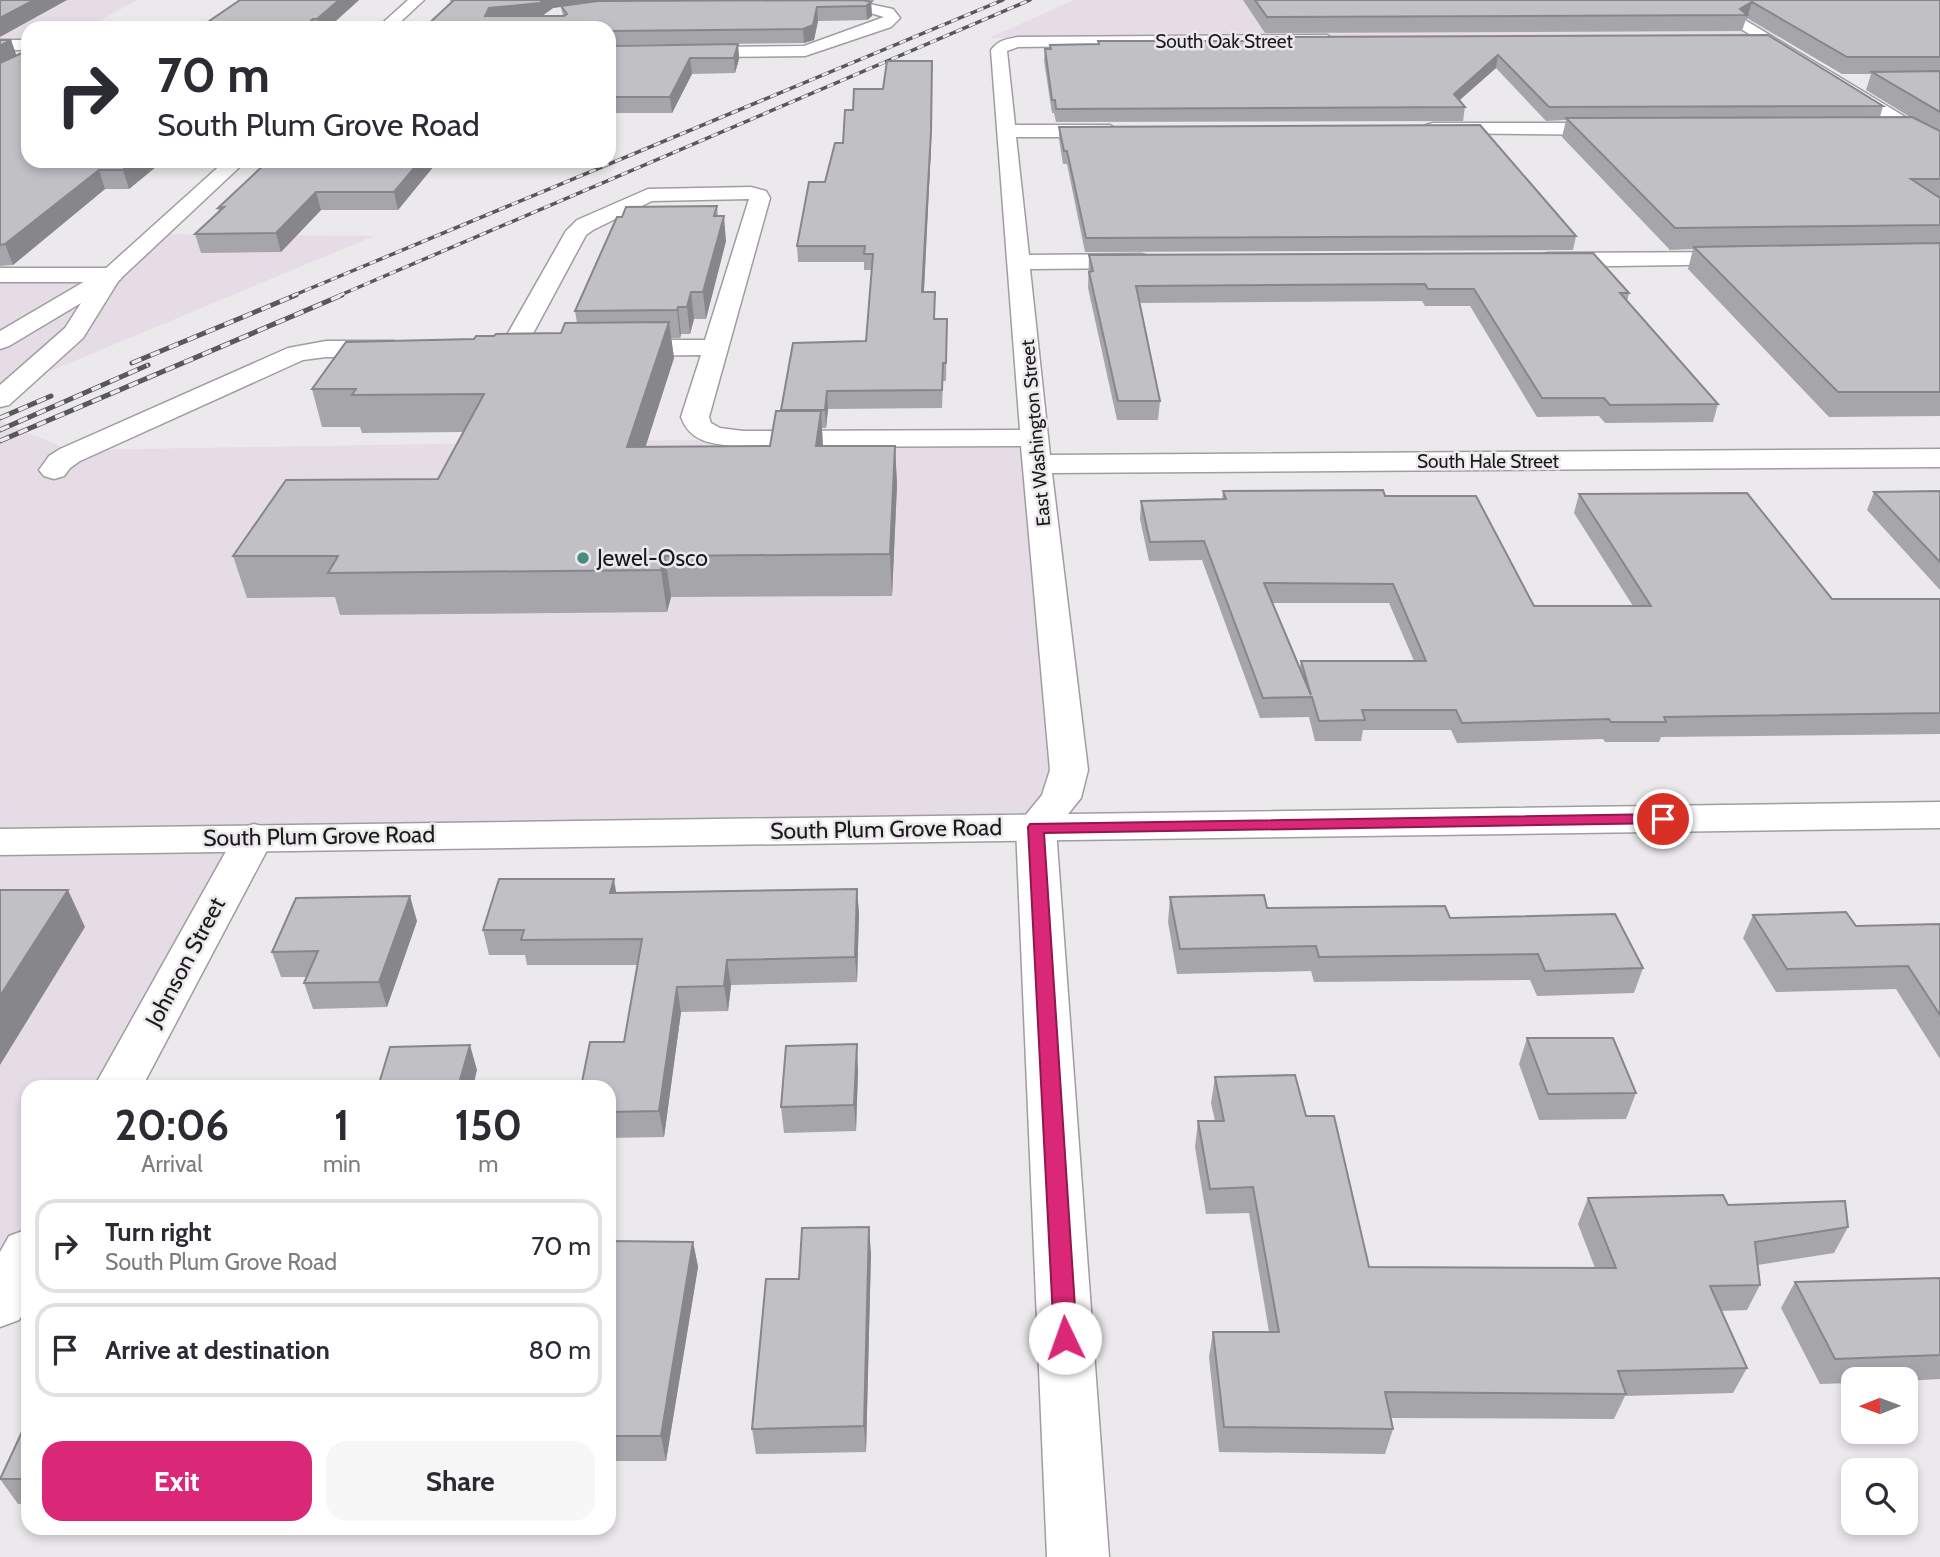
<!DOCTYPE html>
<html lang="en">
<head>
<meta charset="utf-8">
<style>
  :root { --surface:#fff; --page:#f7f7f7; --text:#2b2b33; --muted:#7c7c81; --line:#e1e1e2; --accent:#db2777 }
  body { margin:0; font-family:Cabin,sans-serif; background:var(--page); color:var(--text); height:100vh; display:flex; flex-direction:column; font-size:26px; white-space:nowrap }
  * { box-sizing:border-box; margin:0 }
  p { font-size:23px; color:var(--muted) }
  .icon { flex:none; width:38px; height:38px; fill:none; stroke:currentColor; stroke-width:2; stroke-linecap:round; stroke-linejoin:round }
  .map { position:relative; flex:1; overflow:hidden }
  .drawer { position:absolute; left:21px; top:1080px; width:595px; height:455px; display:flex; flex-direction:column; background:var(--surface); border-radius:21px; box-shadow:0 4px 10px #0003 }
  .drawer>* { flex:none }
  .banner { position:absolute; left:21px; top:21px; width:595px; height:147px; border-radius:21px; box-shadow:0 4px 10px #0003; background:#fff; color:var(--text); overflow:hidden }
  .needle { width:46px; rotate:269deg }
  .controls { position:absolute; left:1841px; top:1367px; display:grid; gap:14px }
  .controls a { display:grid; place-items:center; width:77px; height:77px; border-radius:14px; background:var(--surface); box-shadow:0 4px 10px #0003; font-size:35px }
  .pin { position:absolute; display:grid; place-items:center; width:60px; height:60px; color:#fff; margin:-30px; border:4px solid #fff; border-radius:50%; box-shadow:0 2px 7px #0007 }
  .me { position:absolute; width:77px; margin:-38px; rotate:357deg; stroke-linejoin:round; filter:drop-shadow(0 0 5px #0008) }
  .turn { display:flex; align-items:center; gap:24px; height:147px; padding:0 21px; font-size:32px }
  .turn .icon { width:91px; height:91px; stroke-width:2.5 }
  .turn b { display:block; font-size:49px; line-height:60px }
  .eta { display:flex; justify-content:space-evenly; align-items:center; height:119px; text-align:center }
  .eta b { font-size:42px; font-weight:800; line-height:49px }
  .cta { display:flex; gap:14px; margin-top:auto; padding:14px 21px }
  .cta a { flex:1; height:80px; border-radius:21px; background:var(--accent); color:#fff; font-size:28px; font-weight:800; line-height:80px; text-align:center }
  .cta a+a { background:var(--page); color:var(--text) }
  ul { padding:0; list-style:none }
  li { display:flex; align-items:center; gap:21px; height:94px; margin:0 14px 10px; padding:0 7px; border:4px solid var(--line); border-radius:21px }
  li div { flex:1 }
  li b { display:block; font-size:26px }
  li em { font-style:normal }
  .map>svg:first-child { display:block }
  .built { fill:#e5dce6 }
  .lines { fill:none; stroke-linecap:round; stroke-linejoin:round }
  .minor-casing { stroke:#a09da0; stroke-width:3 }
  .secondary-casing { stroke:#a09da0; stroke-width:3 }
  .minor { fill:#fff; fill-rule:evenodd }
  .secondary { fill:#fff; fill-rule:evenodd }
  .rail-far1-casing { stroke:#585759; stroke-width:3.5 }
  .rail-casing { stroke:#585759; stroke-width:5 }
  .rail-far1 { stroke:#ece9ed; stroke-width:2.5; stroke-dasharray:7; stroke-linecap:butt }
  .rail { stroke:#ece9ed; stroke-width:3.5; stroke-dasharray:10; stroke-linecap:butt }
  .wall { fill:#a6a5a9; fill-rule:evenodd }
  .shaded-wall { fill:#87868a }
  .building { fill:#c1c0c5; stroke:#87868a; stroke-width:2; fill-rule:evenodd }
  .route { fill:#db2777; stroke:#8e194d; stroke-width:2 }
  .poi-dot { fill:#468c85; stroke:#ece9ed; stroke-width:2.5 }
  .labels { text-anchor:middle; stroke-width:5; stroke-linejoin:round; paint-order:stroke }
  .far-street-label { font-size:19px; fill:#1b1a1b; stroke:#ece9ed }
  .poi-label { font-size:23px; fill:#1b1a1b; stroke:#ece9ed; text-anchor:start }
  .street-label { font-size:23px; fill:#1b1a1b; stroke:#ece9ed }
</style>
</head>
<body>
<div class="map">
<svg width="1940" height="1557" viewBox="0 0 1940 1557">
  <rect width="100%" height="100%" fill="#ece9ed"/>
  <!-- built -->
  <path class="built" d="M 0,0 L 137,0 L 87,28 L 28,28 L 28,42 L 0,42 Z
    M 1074,0 L 1940,0 L 1940,35 L 989,38 Z
    M 155,234 L 374,236 L 0,392 L 0,275 L 112,275 Z
    M 0,421 L 69,450 L 743,439 L 1034,438 L 1069,770 L 1036,827 L 254,837 L 117,1087 L 28,1087 L 28,1251 L 0,1303 Z"/>
  <g class="lines">
    <defs>
      <path id="minor" d="M 820,2 L 860,2 L 893,9 L 900,18 L 891,27 L 805,56 L 609,58 L 609,48 L 804,46 L 884,17 L 860,10 L 815,9 L 813,6 L 815,3 Z
        M 1735,14 L 1940,138 L 1940,152 L 1933,150 L 1730,22 L 1727,19 Z
        M 1327,35 L 1335,40 L 1333,43 L 1018,47 L 1007,51 L 1015,125 L 1110,125 L 1119,131 L 1110,137 L 1016,137 L 1029,255 L 1141,254 L 1149,256 L 1152,261 L 1149,266 L 1141,268 L 1030,269 L 1050,455 L 1940,449 L 1940,467 L 1052,473 L 1088,770 L 1081,798 L 1056,829 L 1109,1557 L 1047,1557 L 1016,827 L 1042,795 L 1050,770 L 1021,446 L 743,447 C 717,444 691,445 681,417 L 701,355 L 620,356 L 611,353 L 607,348 L 611,343 L 620,340 L 705,340 L 749,199 L 652,201 L 593,230 L 586,235 L 529,341 L 555,344 L 559,349 L 555,354 L 512,357 L 503,354 L 499,349 L 566,231 L 577,220 L 648,189 L 751,187 L 766,191 L 770,198 L 709,417 L 711,423 L 720,428 L 743,431 L 1020,430 L 991,50 C 998,40 1007,39 1018,37 Z
        M 0,40 L 28,40 L 28,50 L 0,50 Z
        M 1433,123 L 1617,123 L 1626,129 L 1617,135 L 1426,133 L 1424,129 L 1426,125 Z
        M 1743,252 L 1751,254 L 1754,259 L 1751,264 L 1547,267 L 1539,265 L 1536,260 L 1539,255 L 1547,253 Z
        M 0,268 L 112,268 L 120,270 L 123,275 L 120,280 L 112,282 L 0,282 Z
        M 326,341 L 394,341 L 403,344 L 407,349 L 403,354 L 394,357 L 326,357 L 303,360 L 80,461 L 70,468 L 64,476 L 54,479 L 44,476 L 39,470 L 49,456 L 60,449 L 288,348 Z
        M 254,824 L 268,828 L 274,837 L 142,1087 L 94,1087 L 234,837 L 240,828 Z
        M 28,1229 L 28,1303 L 19,1320 L 0,1327 L 0,1252 L 9,1236 Z"/>
      <path id="secondary" d="M 408,0 L 424,0 L 394,28 L 377,28 Z
        M 225,161 L 246,161 L 119,280 L 83,338 L 9,405 L 0,407 L 0,385 L 65,328 L 81,303 L 9,346 L 0,349 L 0,331 L 104,270 Z
        M 1940,802 L 1940,828 L 0,855 L 0,829 Z"/>
    </defs>
    <!-- minor casing -->
    <use href="#minor" class="minor-casing"/>
    <!-- secondary casing -->
    <use href="#secondary" class="secondary-casing"/>
    <!-- minor -->
    <use href="#minor" class="minor"/>
    <!-- secondary -->
    <use href="#secondary" class="secondary"/>
    <defs>
      <path id="rail-far1" d="M 292,296 L 1003,0
        M 338,296 L 1030,0"/>
      <path id="rail" d="M 132,363 L 296,295
        M 0,418 L 51,396
        M 0,430 L 148,365
        M 0,441 L 342,295"/>
    </defs>
    <!-- rail-far1 casing -->
    <use href="#rail-far1" class="rail-far1-casing"/>
    <!-- rail casing -->
    <use href="#rail" class="rail-casing"/>
    <!-- rail-far1 -->
    <use href="#rail-far1" class="rail-far1"/>
    <!-- rail -->
    <use href="#rail" class="rail"/>
  </g>
  <!-- wall -->
  <path class="wall" d="M 359,0 L 328,28 L 199,28 Z
    M 450,0 L 874,0 L 873,2 L 864,0 L 871,2 L 872,16 L 867,20 L 818,21 L 814,40 L 804,43 L 609,45 L 609,28 L 451,3 ZM 561,7 L 563,16 L 542,16 L 553,8 Z
    M 1243,0 L 1940,0 L 1940,416 L 1829,417 L 1688,269 L 1693,249 L 1670,250 L 1562,137 L 1566,120 L 1546,121 L 1496,68 L 1459,100 L 1465,107 L 1463,121 L 1056,122 L 1054,113 L 1052,113 L 1044,61 L 1045,49 L 1050,49 L 1050,45 L 1098,44 L 1098,41 L 1276,41 L 1276,37 L 1768,35 L 1883,106 L 1880,117 L 1910,117 L 1866,90 L 1871,74 L 1842,74 L 1747,18 L 1746,19 L 1742,31 L 1265,33 Z
    M 0,40 L 11,40 L 16,55 L 28,161 L 163,161 L 129,189 L 105,189 L 13,265 L 0,266 Z
    M 738,44 L 739,59 L 735,73 L 692,74 L 672,113 L 609,113 L 609,46 Z
    M 1059,127 L 1576,236 L 1573,250 L 1085,252 L 1067,164 L 1063,164 L 1059,139 Z
    M 931,147 L 924,292 L 935,319 L 947,319 L 946,381 L 943,381 L 942,408 L 828,409 L 826,428 L 822,428 L 823,446 L 895,446 L 897,485 L 892,596 L 671,597 L 667,612 L 340,615 L 335,597 L 247,598 L 233,556 L 438,479 L 463,432 L 362,433 L 360,427 L 322,427 L 312,389 L 474,339 L 561,333 L 577,323 L 575,311 L 717,206 L 718,216 L 726,241 L 706,319 L 694,319 L 690,334 L 681,334 L 680,338 L 671,338 L 674,358 L 645,447 L 770,446 L 782,411 L 793,343 L 866,341 L 872,270 L 864,270 L 864,262 L 798,262 L 797,246 L 825,182 Z
    M 438,161 L 398,210 L 321,210 L 281,252 L 201,253 L 195,234 L 219,212 L 218,208 Z
    M 1089,255 L 1629,293 L 1627,301 L 1718,404 L 1713,422 L 1605,423 L 1599,416 L 1537,417 L 1470,306 L 1425,306 L 1422,301 L 1139,303 L 1160,401 L 1158,420 L 1117,420 L 1088,288 Z
    M 1223,491 L 1385,496 L 1534,606 L 1633,606 L 1574,513 L 1579,494 L 1832,599 L 1940,599 L 1940,734 L 1661,737 L 1659,742 L 1605,742 L 1603,739 L 1457,743 L 1451,730 L 1363,730 L 1361,741 L 1315,741 L 1309,717 L 1260,718 L 1202,560 L 1149,561 L 1140,519 L 1141,501 L 1222,500 ZM 1273,603 L 1389,603 L 1414,661 L 1301,661 L 1300,668 Z
    M 1940,491 L 1940,590 L 1867,510 L 1874,492 Z
    M 857,889 L 859,914 L 857,982 L 731,985 L 728,1011 L 681,1012 L 664,1137 L 609,1138 L 609,1087 L 624,1042 L 637,965 L 527,965 L 525,955 L 489,955 L 483,930 L 616,892 Z
    M 1170,897 L 1267,908 L 1450,918 L 1643,968 L 1634,993 L 1537,996 L 1530,980 L 1314,982 L 1311,971 L 1177,974 L 1168,922 Z
    M 1753,915 L 1856,926 L 1940,924 L 1940,1059 L 1896,989 L 1776,992 L 1743,938 Z
    M 417,921 L 387,1007 L 313,1009 L 304,983 L 307,977 L 281,977 L 272,952 Z
    M 1527,1038 L 1636,1093 L 1626,1119 L 1539,1120 L 1519,1064 Z
    M 858,1070 L 856,1131 L 784,1133 L 781,1107 Z
    M 1215,1077 L 1306,1116 L 1369,1267 L 1595,1268 L 1578,1224 L 1588,1198 L 1728,1205 L 1848,1227 L 1834,1253 L 1758,1265 L 1760,1285 L 1747,1310 L 1721,1311 L 1747,1368 L 1733,1393 L 1625,1396 L 1614,1419 L 1390,1418 L 1393,1429 L 1385,1454 L 1219,1452 L 1209,1357 L 1213,1332 L 1269,1332 L 1249,1213 L 1206,1214 L 1195,1147 L 1198,1121 L 1215,1121 L 1211,1103 Z
    M 609,1241 L 693,1242 L 698,1267 L 666,1461 L 609,1461 Z
    M 871,1253 L 866,1452 L 756,1454 L 752,1429 L 799,1279 Z
    M 1940,1278 L 1940,1379 L 1906,1381 L 1906,1379 L 1853,1379 L 1853,1383 L 1820,1384 L 1781,1308 L 1795,1282 Z
    M 28,1419 L 28,1504 L 18,1504 L 0,1479 Z"/>
  <!-- shaded-wall -->
  <path class="shaded-wall" d="M 34,0 L 67,0 L 0,37 L 0,18 Z
    M 339,0 L 359,0 L 328,28 L 319,28 L 317,19 Z
    M 543,0 L 599,0 L 600,1 L 553,8 L 542,16 L 485,16 L 489,8 Z
    M 871,2 L 872,16 L 867,20 L 866,6 Z
    M 1752,2 L 1747,18 L 1746,19 L 1747,15 L 1740,9 Z
    M 817,7 L 818,21 L 814,40 L 804,43 L 803,29 Z
    M 313,19 L 315,28 L 302,28 Z
    M 11,40 L 17,57 L 0,65 L 0,46 Z
    M 738,44 L 739,59 L 735,73 L 734,58 Z
    M 1498,55 L 1496,68 L 1452,107 L 1454,94 Z
    M 690,58 L 692,74 L 672,113 L 670,97 Z
    M 932,61 L 931,147 L 923,308 L 922,292 Z
    M 134,161 L 163,161 L 129,189 L 123,170 Z
    M 420,161 L 438,161 L 398,210 L 394,192 Z
    M 99,170 L 105,189 L 13,265 L 5,244 Z
    M 316,192 L 321,210 L 281,252 L 276,233 Z
    M 724,216 L 726,241 L 706,319 L 703,292 Z
    M 691,292 L 694,319 L 690,334 L 687,307 Z
    M 678,307 L 681,334 L 680,338 L 677,310 Z
    M 669,322 L 674,358 L 633,486 L 627,447 Z
    M 827,391 L 828,409 L 826,428 L 825,410 Z
    M 821,411 L 823,449 L 816,446 Z
    M 895,446 L 897,485 L 892,596 L 890,554 Z
    M 665,556 L 671,597 L 667,612 L 661,570 Z
    M 614,879 L 618,904 L 610,893 Z
    M 857,889 L 859,914 L 857,982 L 855,957 Z
    M 68,890 L 85,927 L 0,1065 L 0,996 Z
    M 410,896 L 417,921 L 387,1007 L 379,982 Z
    M 727,960 L 731,985 L 728,1011 L 724,986 Z
    M 677,987 L 681,1012 L 664,1137 L 659,1111 Z
    M 857,1044 L 858,1070 L 856,1131 L 854,1105 Z
    M 470,1045 L 477,1070 L 473,1087 L 458,1087 Z
    M 869,1227 L 871,1253 L 866,1452 L 864,1426 Z
    M 693,1242 L 698,1267 L 666,1461 L 661,1436 Z"/>
  <!-- building -->
  <path class="building" d="M 0,0 L 34,0 L 0,18 Z
    M 240,0 L 339,0 L 317,19 L 313,19 L 302,28 L 199,28 Z
    M 454,0 L 543,0 L 540,3 L 489,8 L 485,16 L 564,16 L 567,14 L 561,6 L 598,1 L 863,0 L 871,2 L 866,6 L 817,7 L 813,25 L 803,29 L 609,31 L 609,28 L 424,28 Z
    M 1255,0 L 1940,0 L 1940,57 L 1847,57 L 1752,2 L 1740,9 L 1747,15 L 1267,17 Z
    M 1768,35 L 1883,106 L 1549,107 L 1498,55 L 1454,94 L 1465,107 L 1056,109 L 1055,100 L 1052,100 L 1045,49 L 1051,49 L 1050,45 L 1099,44 L 1098,41 L 1279,41 L 1276,37 Z
    M 0,40 L 11,40 L 0,46 Z
    M 25,40 L 28,40 L 28,161 L 134,161 L 123,170 L 99,170 L 5,244 L 0,245 L 0,63 L 24,52 Z
    M 738,44 L 734,58 L 690,58 L 670,97 L 609,97 L 609,46 Z
    M 887,61 L 932,61 L 931,132 L 922,292 L 935,292 L 934,319 L 947,319 L 946,363 L 943,363 L 942,390 L 827,391 L 825,410 L 781,410 L 793,343 L 866,341 L 873,254 L 864,254 L 865,246 L 797,246 L 809,182 L 825,182 L 835,143 L 843,143 L 845,110 L 853,110 L 854,89 L 883,89 Z
    M 1940,71 L 1940,112 L 1872,72 Z
    M 1912,117 L 1940,131 L 1940,179 L 1911,179 L 1940,198 L 1940,225 L 1675,228 L 1566,118 Z
    M 1480,125 L 1576,236 L 1086,238 L 1067,151 L 1064,151 L 1059,127 Z
    M 268,161 L 420,161 L 394,192 L 316,192 L 276,233 L 195,234 L 224,207 L 218,208 Z
    M 717,206 L 714,216 L 724,216 L 703,292 L 691,292 L 687,307 L 678,307 L 677,310 L 575,311 L 617,217 L 622,217 L 626,207 Z
    M 1940,243 L 1940,392 L 1838,392 L 1694,247 Z
    M 1593,253 L 1629,293 L 1620,293 L 1718,404 L 1610,405 L 1604,398 L 1542,398 L 1474,289 L 1428,289 L 1425,284 L 1136,286 L 1160,401 L 1118,401 L 1089,272 L 1093,271 L 1089,255 Z
    M 669,322 L 627,447 L 770,446 L 776,411 L 821,411 L 816,446 L 895,446 L 890,554 L 665,556 L 661,570 L 328,573 L 338,556 L 233,556 L 286,480 L 438,479 L 484,394 L 352,395 L 356,389 L 312,389 L 346,342 L 474,339 L 476,336 L 494,336 L 496,334 L 561,333 L 565,323 Z
    M 1383,490 L 1385,496 L 1476,496 L 1534,606 L 1651,606 L 1579,494 L 1747,493 L 1832,599 L 1940,599 L 1940,713 L 1664,717 L 1666,722 L 1611,722 L 1609,719 L 1462,723 L 1456,710 L 1362,710 L 1365,720 L 1319,721 L 1312,697 L 1263,698 L 1204,541 L 1150,542 L 1141,501 L 1226,499 L 1223,491 ZM 1264,583 L 1393,584 L 1426,661 L 1301,661 L 1311,695 Z
    M 1940,491 L 1940,562 L 1874,492 Z
    M 499,879 L 614,879 L 610,893 L 857,889 L 855,957 L 727,960 L 724,986 L 677,987 L 659,1111 L 609,1112 L 609,1087 L 581,1087 L 590,1042 L 624,1042 L 642,939 L 521,940 L 524,930 L 483,930 Z
    M 0,890 L 68,890 L 0,996 Z
    M 1264,895 L 1267,908 L 1445,906 L 1450,918 L 1615,914 L 1643,968 L 1545,971 L 1538,954 L 1319,957 L 1316,946 L 1180,949 L 1170,897 Z
    M 410,896 L 379,982 L 304,983 L 318,951 L 272,952 L 296,898 Z
    M 1846,912 L 1856,926 L 1940,924 L 1940,1015 L 1908,966 L 1787,969 L 1753,915 Z
    M 1527,1038 L 1613,1038 L 1636,1093 L 1548,1094 Z
    M 857,1044 L 854,1105 L 781,1107 L 786,1046 Z
    M 470,1045 L 458,1087 L 378,1087 L 390,1047 Z
    M 1295,1075 L 1306,1116 L 1334,1116 L 1369,1267 L 1616,1268 L 1588,1198 L 1723,1195 L 1728,1205 L 1845,1201 L 1848,1227 L 1755,1242 L 1760,1285 L 1710,1286 L 1747,1368 L 1618,1371 L 1626,1394 L 1385,1392 L 1393,1429 L 1224,1427 L 1213,1332 L 1279,1332 L 1253,1187 L 1210,1189 L 1198,1121 L 1224,1121 L 1215,1077 Z
    M 291,1082 L 289,1087 L 193,1087 L 194,1085 Z
    M 869,1227 L 864,1426 L 752,1429 L 766,1279 L 799,1279 L 802,1228 Z
    M 609,1241 L 693,1242 L 661,1436 L 609,1436 Z
    M 1940,1278 L 1940,1355 L 1835,1359 L 1795,1282 Z
    M 28,1419 L 28,1479 L 0,1479 Z"/>
  <!-- route -->
  <path class="route" d="M 1663,814 L 1671,819 L 1669,823 L 1044,833 L 1077,1338 L 1073,1346 L 1065,1349 L 1057,1346 L 1054,1338 L 1028,827 L 1030,824 Z"/>
  <!-- markers -->
  <circle class="poi-dot" cx="583" cy="558" r="7"/>
  <g class="labels">
    <!-- far-street labels -->
    <g class="far-street-label">
      <text x="1224" y="48">South Oak Street</text>
      <text transform="translate(1035 433) rotate(-95)" y="7">East Washington Street</text>
      <text x="1488" y="468">South Hale Street</text>
    </g>
    <!-- poi labels -->
    <g class="poi-label">
      <text x="597" y="566">Jewel-Osco</text>
    </g>
    <!-- street labels -->
    <g class="street-label">
      <text transform="translate(886 829) rotate(-1)" y="8">South Plum Grove Road</text>
      <text transform="translate(319 836) rotate(-1)" y="8">South Plum Grove Road</text>
      <text transform="translate(185 962) rotate(-62)" y="8">Johnson Street</text>
    </g>
  </g>
</svg>
<div class="controls">
<a><svg class="needle" viewBox="-14 -14 28 28"><path d="M0-13l5 13h-10z" fill="#e53935"/><path d="M0 13l5-13h-10z" fill="#7c7c81"/></svg></a>
<a><svg class="icon" aria-label="search" viewBox="0 0 24 24"><circle cx="10" cy="10" r="6"/><path d="M15 15l6 6"/></svg></a>
</div>
<div class="pin" style="left:1663px;top:819px;background:#d93025"><svg class="icon" aria-label="arrive" viewBox="0 0 24 24"><path d="M6 21V4h12l-3 4 3 4H6"/></svg></div>
<svg class="me" style="left:1065px;top:1338px" viewBox="-20 -20 40 40"><circle r="19" fill="#fff"/><path d="M0-13L10 11 0 6-10 11z" fill="#db2777"/></svg>
<div class="banner">
<div class="turn"><svg class="icon" aria-label="right" viewBox="0 0 24 24"><path d="M7 20v-9h11M14 6l5 5-5 5"/></svg><div><b>70 m</b>South Plum Grove Road</div></div>
</div>
<section class="drawer">
<div class="eta">
<div><b>20:06</b><p>Arrival</p></div>
<div><b>1</b><p>min</p></div>
<div><b>150</b><p>m</p></div>
</div>
<ul>
<li><svg class="icon" aria-label="right" viewBox="0 0 24 24"><path d="M7 20v-9h11M14 6l5 5-5 5"/></svg><div><b>Turn right</b><p>South Plum Grove Road</p></div><em>70 m</em></li>
<li><svg class="icon" aria-label="arrive" viewBox="0 0 24 24"><path d="M6 21V4h12l-3 4 3 4H6"/></svg><div><b>Arrive at destination</b></div><em>80 m</em></li>
</ul>
<div class="cta"><a>Exit</a><a>Share</a></div>
</section>
</div>
</body>
</html>
